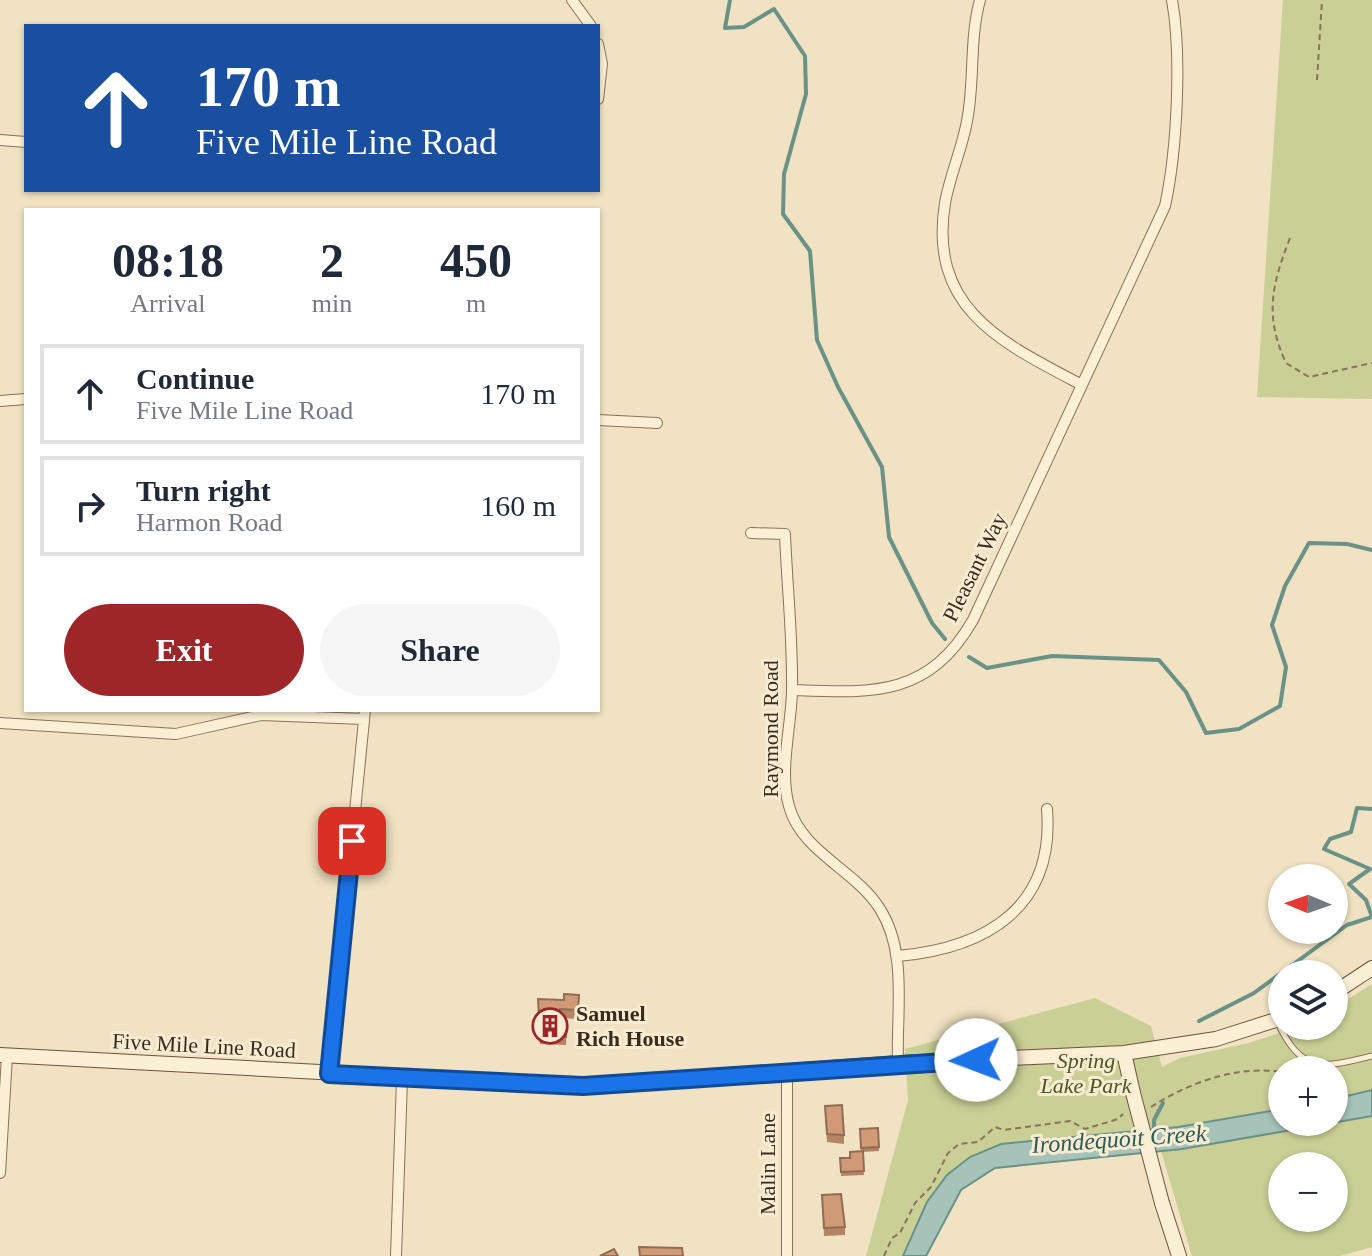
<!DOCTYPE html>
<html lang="en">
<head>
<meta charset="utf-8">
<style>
  :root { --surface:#fff; --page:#f6f6f7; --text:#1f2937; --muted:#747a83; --line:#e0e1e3; --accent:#9e2528 }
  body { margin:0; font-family:Georgia,serif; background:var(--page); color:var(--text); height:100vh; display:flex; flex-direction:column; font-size:30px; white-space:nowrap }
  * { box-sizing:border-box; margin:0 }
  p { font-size:26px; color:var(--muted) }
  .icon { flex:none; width:44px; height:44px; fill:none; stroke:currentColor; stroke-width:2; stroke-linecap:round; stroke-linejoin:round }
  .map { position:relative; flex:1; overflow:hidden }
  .sheet { position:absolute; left:24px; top:208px; width:576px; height:504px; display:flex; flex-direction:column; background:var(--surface); border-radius:0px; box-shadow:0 2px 6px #0004 }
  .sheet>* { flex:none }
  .top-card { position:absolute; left:24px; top:24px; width:576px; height:168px; border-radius:0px; box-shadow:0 2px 6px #0004; background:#1a4fa0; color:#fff; overflow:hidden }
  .needle { width:52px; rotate:272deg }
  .tools { position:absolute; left:1268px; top:864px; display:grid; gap:16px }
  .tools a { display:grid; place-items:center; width:80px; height:80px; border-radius:50%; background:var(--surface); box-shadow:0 2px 6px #0004; font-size:40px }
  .pin { position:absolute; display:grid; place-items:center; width:68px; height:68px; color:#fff; margin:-34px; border-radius:16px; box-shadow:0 4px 12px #0006 }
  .me { position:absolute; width:88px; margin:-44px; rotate:268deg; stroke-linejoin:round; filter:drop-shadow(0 0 6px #0008) }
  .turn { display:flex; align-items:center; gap:28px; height:168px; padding:0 40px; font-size:36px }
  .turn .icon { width:104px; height:104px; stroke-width:2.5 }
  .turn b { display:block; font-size:56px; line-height:68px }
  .eta { display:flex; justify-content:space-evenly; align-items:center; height:136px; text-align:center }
  .eta b { font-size:48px; font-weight:700; line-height:56px }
  .cta { display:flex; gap:16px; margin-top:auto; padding:16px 40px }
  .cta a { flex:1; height:92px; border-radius:48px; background:var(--accent); color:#fff; font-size:32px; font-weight:700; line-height:92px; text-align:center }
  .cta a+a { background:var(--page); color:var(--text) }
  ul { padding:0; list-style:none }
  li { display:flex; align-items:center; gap:24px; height:100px; margin:0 16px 12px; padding:0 24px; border:4px solid var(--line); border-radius:0px }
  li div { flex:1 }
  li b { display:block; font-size:30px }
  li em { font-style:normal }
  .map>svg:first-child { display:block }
  .green { fill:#cacf95; fill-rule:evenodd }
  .water { fill:#a5c3b9; stroke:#6b9287; stroke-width:2 }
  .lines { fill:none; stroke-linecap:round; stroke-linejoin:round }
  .stream { stroke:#6b9287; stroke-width:4 }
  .service-casing { stroke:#8b7258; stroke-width:7 }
  .minor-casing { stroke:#8b7258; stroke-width:12 }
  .secondary-casing { stroke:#6d533b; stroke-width:16 }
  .path { stroke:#8b7258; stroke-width:2; stroke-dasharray:6 4; stroke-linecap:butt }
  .service { stroke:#fbefd6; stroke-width:5 }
  .minor { stroke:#fbefd6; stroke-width:10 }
  .secondary { stroke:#fbefd6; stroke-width:14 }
  .secondary-bridge-casing { stroke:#6d533b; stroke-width:16; stroke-linecap:butt }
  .secondary-bridge { stroke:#fbefd6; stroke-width:14 }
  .wall { fill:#b48465 }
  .building { fill:#d19a76; stroke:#926c53; stroke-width:2 }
  .route-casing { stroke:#114b97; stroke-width:20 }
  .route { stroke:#1a73e8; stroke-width:14 }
  .labels { text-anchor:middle; stroke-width:6; stroke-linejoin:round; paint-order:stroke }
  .street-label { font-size:22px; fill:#3a2b1d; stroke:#f7ecd2 }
  .poi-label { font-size:22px; font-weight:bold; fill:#3a2b1d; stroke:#f7ecd2; text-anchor:start }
  .park-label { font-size:22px; font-style:italic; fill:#4c5823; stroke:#f7ecd2 }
  .water-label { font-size:24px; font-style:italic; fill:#2c5b57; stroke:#f7ecd2 }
</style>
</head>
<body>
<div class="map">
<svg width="1372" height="1256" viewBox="0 0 1372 1256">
  <rect width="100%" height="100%" fill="#f0e2c2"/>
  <!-- green -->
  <path class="green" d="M 1283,0 L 1372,0 L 1372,399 L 1257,397 Z
    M 1372,984 L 1372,1104 L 1334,1112 L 1334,1070 L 1282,1070 L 1282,1119 L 1023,1145 L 927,1202 L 903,1256 L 866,1256 L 908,1100 L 905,1049 L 1095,998 L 1151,1026 L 1162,1067 L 1180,1058 L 1249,1043 L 1300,1026 L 1334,1026 L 1334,1008 Z
    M 1372,1116 L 1372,1247 L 1340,1256 L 1192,1256 L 1161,1151 ZM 1282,1166 L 1334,1166 L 1334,1218 L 1282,1218 Z"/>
  <!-- water -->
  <path class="water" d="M 1372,1090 L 1372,1116 L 1182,1149 L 995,1168 L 961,1190 L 926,1256 L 903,1256 L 927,1202 L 947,1175 L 970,1157 L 1001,1144 L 1178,1127 L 1282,1109 L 1282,1122 L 1334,1122 L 1334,1099 Z"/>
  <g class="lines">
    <!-- stream -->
    <path class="stream" d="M 730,0 L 725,28 L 744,27 L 774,9 L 805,56 L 806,94 L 784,174 L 783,214 L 810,251 L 817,340 L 838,387 L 882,467 L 889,537 L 932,623 L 945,639
      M 969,657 L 987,668 L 1052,656 L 1159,660 L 1186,692 L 1206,733 L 1239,729 L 1280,706 L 1286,667 L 1272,625 L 1285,586 L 1309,543 L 1347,544 L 1372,550
      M 1199,1021 L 1254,993 L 1347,925 L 1372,917 L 1366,900 L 1349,884 L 1370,869 L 1324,849 L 1330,839 L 1351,832 L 1357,808 L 1372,809
      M 1154,1135 L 1154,1120 L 1163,1103"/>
    <defs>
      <path id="service" d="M 1277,1021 C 1301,1073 1321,1069 1372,1056"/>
      <path id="minor" d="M 572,0 L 591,26
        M 980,0 C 969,40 975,81 967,121 C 962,149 950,175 945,203 C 928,309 1002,343 1082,385
        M 598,44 L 602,64 L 598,99
        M 0,140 L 26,142
        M 0,401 L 26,399
        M 598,420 L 657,423
        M 751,533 L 785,534 C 787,586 793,639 792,692 C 791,728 779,771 789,806 C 801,852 856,870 880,909 C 908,953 896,1013 898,1063
        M 792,690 C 872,693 928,698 973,620 L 1165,206 C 1177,151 1182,55 1172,0
        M 0,723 L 176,734 L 261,715 L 364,719
        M 898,956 C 986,948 1055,908 1047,809
        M 329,1074 L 365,710
        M 0,1173 L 7,1056
        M 396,1256 L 402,1079
        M 787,1256 L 787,1073"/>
      <path id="secondary" d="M 1334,993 L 1372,968
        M 1124,1053 L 1133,1093
        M 0,1055 L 583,1086 L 898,1063 L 1124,1053 L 1216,1039 L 1282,1018
        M 1162,1203 L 1179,1256"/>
    </defs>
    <!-- service casing -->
    <use href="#service" class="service-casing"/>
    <!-- minor casing -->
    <use href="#minor" class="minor-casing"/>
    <!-- secondary casing -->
    <use href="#secondary" class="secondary-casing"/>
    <!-- path -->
    <path class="path" d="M 1317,80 L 1322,0
      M 1290,238 C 1272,284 1264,316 1286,363 L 1309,377 L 1372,363
      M 1151,1107 C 1188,1083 1237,1065 1282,1072
      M 884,1256 L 892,1238 L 900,1233 L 915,1203 L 931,1187 L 948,1153 L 959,1144 L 978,1142 L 995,1127 L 1004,1130 L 1070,1121 L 1085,1129 L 1118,1119 L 1123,1114"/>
    <!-- service -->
    <use href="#service" class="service"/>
    <!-- minor -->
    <use href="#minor" class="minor"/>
    <!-- secondary -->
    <use href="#secondary" class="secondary"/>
    <defs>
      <path id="secondary-bridge" d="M 1133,1093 L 1162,1203"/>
    </defs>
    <!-- secondary-bridge casing -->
    <use href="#secondary-bridge" class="secondary-bridge-casing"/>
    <!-- secondary-bridge -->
    <use href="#secondary-bridge" class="secondary-bridge"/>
  </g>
  <!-- wall -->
  <path class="wall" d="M 579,995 L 578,1019 L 560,1018 L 560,1024 L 567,1024 L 566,1045 L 540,1044 L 538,1008 Z
    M 825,1106 L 844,1135 L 844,1144 L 827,1142 Z
    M 878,1128 L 879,1151 L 863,1152 L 864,1175 L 841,1176 L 840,1158 L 850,1158 L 861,1152 L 860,1129 Z
    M 822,1195 L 845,1227 L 845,1235 L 824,1236 Z"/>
  <!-- building -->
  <path class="building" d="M 564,994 L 579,995 L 578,1010 L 560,1009 L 559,1024 L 567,1024 L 566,1037 L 540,1035 L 538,999 L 564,1000 Z
    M 842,1105 L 844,1135 L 827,1134 L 825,1106 Z
    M 878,1128 L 879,1147 L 861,1148 L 860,1129 Z
    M 863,1151 L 864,1171 L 841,1172 L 840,1158 L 850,1158 L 850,1152 Z
    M 841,1194 L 845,1227 L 824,1228 L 822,1195 Z
    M 639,1247 L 682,1248 L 683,1256 L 640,1256 Z
    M 614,1249 L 618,1256 L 600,1256 Z"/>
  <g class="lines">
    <defs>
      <path id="route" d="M 352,841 L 329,1074 L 583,1086 L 976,1060"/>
    </defs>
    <!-- route casing -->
    <use href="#route" class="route-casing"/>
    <!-- route -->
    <use href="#route" class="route"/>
  </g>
  <!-- icons -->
  <defs>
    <symbol id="building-ring" viewBox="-11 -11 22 22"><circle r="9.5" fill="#f7ecd2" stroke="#9e2528" stroke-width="1.5"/><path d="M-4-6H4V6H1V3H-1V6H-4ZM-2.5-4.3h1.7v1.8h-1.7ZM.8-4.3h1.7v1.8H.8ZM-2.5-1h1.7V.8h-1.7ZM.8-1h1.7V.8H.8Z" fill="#9e2528"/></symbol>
  </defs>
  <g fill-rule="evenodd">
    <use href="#building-ring" x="530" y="1006" width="40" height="40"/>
  </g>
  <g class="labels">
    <!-- street labels -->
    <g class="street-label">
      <text transform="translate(974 567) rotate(-64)" y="8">Pleasant Way</text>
      <text transform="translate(770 729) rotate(-90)" y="8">Raymond Road</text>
      <text transform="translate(204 1045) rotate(3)" y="8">Five Mile Line Road</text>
      <text transform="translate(767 1164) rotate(-90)" y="8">Malin Lane</text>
    </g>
    <!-- poi labels -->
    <g class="poi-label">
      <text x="576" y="1021">Samuel<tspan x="576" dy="25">Rich House</tspan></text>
    </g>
    <!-- park labels -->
    <g class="park-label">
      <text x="1086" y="1068">Spring<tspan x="1086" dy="25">Lake Park</tspan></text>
    </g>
    <!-- water labels -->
    <g class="water-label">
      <text transform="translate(1119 1139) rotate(-4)" y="8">Irondequoit Creek</text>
    </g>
  </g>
</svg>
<div class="tools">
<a><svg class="needle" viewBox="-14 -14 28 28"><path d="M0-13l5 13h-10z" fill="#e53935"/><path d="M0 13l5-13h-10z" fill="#747a83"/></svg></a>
<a><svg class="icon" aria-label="layers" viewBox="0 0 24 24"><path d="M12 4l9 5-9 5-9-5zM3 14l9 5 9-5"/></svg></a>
<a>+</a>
<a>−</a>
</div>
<div class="pin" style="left:352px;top:841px;background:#d93025"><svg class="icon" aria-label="arrive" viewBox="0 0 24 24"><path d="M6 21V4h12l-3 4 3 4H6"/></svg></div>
<svg class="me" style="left:976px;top:1060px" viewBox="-20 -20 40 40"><circle r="19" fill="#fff"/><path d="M0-13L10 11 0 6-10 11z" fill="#1a73e8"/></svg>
<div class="top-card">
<div class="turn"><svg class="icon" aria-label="ahead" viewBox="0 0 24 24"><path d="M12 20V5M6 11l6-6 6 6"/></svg><div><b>170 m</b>Five Mile Line Road</div></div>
</div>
<section class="sheet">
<div class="eta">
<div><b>08:18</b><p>Arrival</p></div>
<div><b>2</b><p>min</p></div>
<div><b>450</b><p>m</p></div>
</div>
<ul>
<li><svg class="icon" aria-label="ahead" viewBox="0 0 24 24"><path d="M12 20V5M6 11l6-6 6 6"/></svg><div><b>Continue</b><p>Five Mile Line Road</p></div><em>170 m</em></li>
<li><svg class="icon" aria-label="right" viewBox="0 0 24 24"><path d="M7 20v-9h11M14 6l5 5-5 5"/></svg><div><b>Turn right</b><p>Harmon Road</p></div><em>160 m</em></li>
</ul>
<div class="cta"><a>Exit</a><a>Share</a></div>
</section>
</div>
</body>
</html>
